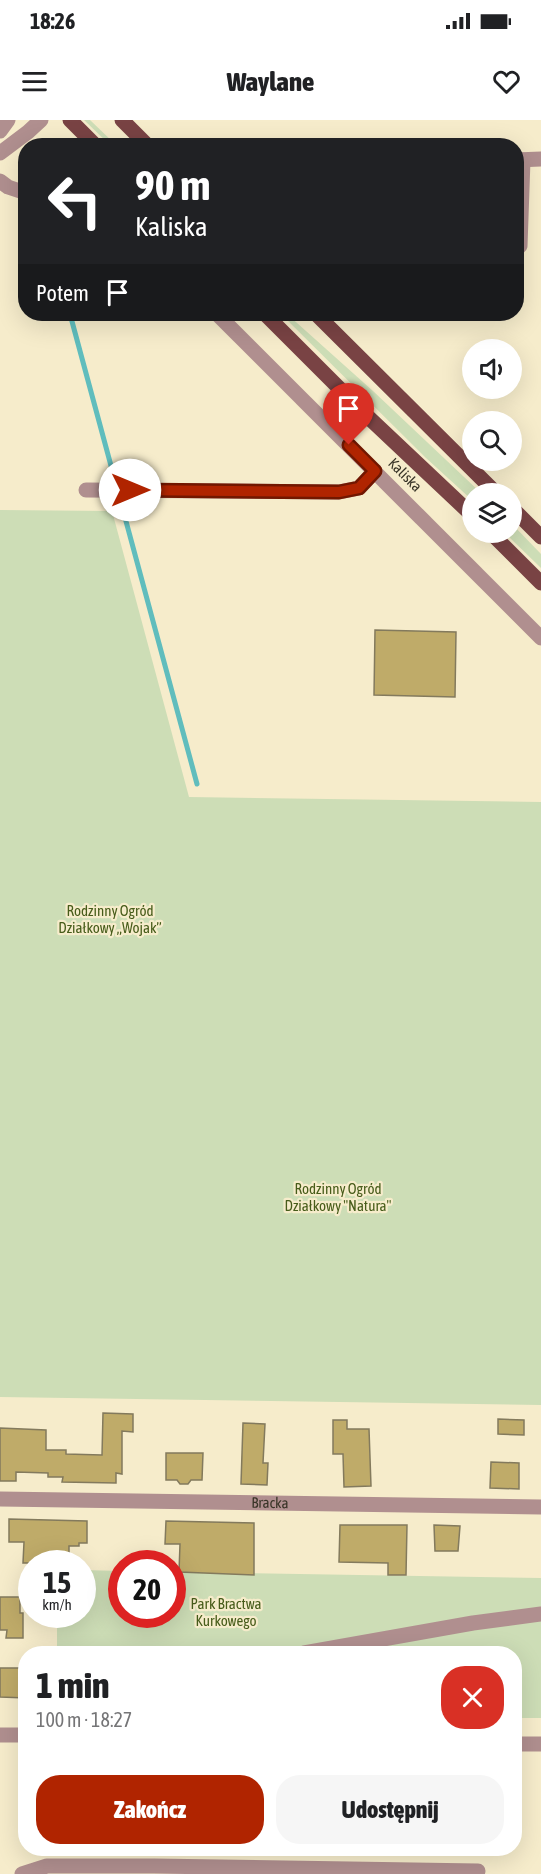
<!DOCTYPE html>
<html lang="pl">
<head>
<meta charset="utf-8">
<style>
  :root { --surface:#fff; --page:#f6f6f6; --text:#202124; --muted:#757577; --accent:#b02400 }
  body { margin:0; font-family:"Asap Condensed",sans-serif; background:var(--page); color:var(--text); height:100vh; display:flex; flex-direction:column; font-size:22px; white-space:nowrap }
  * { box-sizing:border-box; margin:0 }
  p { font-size:20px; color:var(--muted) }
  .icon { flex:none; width:33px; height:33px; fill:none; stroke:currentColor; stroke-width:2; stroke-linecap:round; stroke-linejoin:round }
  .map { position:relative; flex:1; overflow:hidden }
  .side { position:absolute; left:18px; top:1526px; width:504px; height:210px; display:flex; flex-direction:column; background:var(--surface); border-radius:24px; box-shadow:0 6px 24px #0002 }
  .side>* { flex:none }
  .guide { position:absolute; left:18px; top:18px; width:506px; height:183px; border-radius:24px; box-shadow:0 6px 24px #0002; background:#202124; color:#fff; overflow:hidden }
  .fabs { position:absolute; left:462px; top:219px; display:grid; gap:12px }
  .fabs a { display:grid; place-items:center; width:60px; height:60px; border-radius:50%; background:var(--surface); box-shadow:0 6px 24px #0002; font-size:30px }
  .speed { position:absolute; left:18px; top:1430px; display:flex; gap:12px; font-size:30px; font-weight:700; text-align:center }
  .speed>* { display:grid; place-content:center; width:78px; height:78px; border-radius:50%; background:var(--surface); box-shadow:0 6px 24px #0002; line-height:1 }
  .speed small { font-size:15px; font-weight:400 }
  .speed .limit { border:9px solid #d22; background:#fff; color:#111 }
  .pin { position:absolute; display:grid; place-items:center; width:51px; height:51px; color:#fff; margin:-62px -26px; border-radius:50% 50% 50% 0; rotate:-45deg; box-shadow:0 0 6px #0007 }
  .pin .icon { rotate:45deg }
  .me { position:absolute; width:66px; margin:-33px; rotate:90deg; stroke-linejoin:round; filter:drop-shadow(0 0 4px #0008) }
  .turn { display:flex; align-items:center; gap:21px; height:126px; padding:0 18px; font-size:27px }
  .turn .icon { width:78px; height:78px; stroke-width:2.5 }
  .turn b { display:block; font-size:42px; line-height:51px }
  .then { display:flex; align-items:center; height:57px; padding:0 18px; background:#0003; gap:12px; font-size:22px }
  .round { display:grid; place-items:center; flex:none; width:63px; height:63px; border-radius:24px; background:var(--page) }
  .headline { display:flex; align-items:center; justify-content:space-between; height:102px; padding:0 18px }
  h1 { font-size:36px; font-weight:800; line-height:45px }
  .action { display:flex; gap:12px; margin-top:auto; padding:12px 18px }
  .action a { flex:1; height:69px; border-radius:24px; background:var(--accent); color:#fff; font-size:24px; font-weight:800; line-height:69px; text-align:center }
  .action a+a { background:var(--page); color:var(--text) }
  .status { display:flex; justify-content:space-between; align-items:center; height:42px; padding:0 30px; background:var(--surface); direction:ltr }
  .status svg { height:16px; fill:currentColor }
  header { display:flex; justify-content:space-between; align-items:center; height:78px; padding:0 18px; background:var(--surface); font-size:27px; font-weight:800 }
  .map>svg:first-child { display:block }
  .green { fill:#cdddb6 }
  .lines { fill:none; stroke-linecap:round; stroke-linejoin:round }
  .stream { stroke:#60bdbd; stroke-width:5 }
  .building { fill:#bfab69; stroke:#837a5d; stroke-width:1.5 }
  .minor { stroke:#b08f8f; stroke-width:15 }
  .major { stroke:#794344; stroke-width:15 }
  .route-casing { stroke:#721700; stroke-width:15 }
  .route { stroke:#b02400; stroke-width:10 }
  .labels { text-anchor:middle; stroke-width:4.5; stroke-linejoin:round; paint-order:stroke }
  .street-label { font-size:15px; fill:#383427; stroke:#f6eccb }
  .park-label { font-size:15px; fill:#475c1a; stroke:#f6eccb }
</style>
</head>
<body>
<div class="status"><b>18:26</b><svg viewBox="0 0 49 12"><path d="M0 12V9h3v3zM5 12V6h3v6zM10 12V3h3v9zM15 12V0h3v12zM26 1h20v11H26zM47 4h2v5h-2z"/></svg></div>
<header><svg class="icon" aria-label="menu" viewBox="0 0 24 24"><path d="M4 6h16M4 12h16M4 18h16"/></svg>Waylane<svg class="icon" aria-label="heart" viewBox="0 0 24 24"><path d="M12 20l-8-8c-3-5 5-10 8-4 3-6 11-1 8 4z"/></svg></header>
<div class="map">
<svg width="541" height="1754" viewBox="0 0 541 1754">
  <rect width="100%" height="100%" fill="#f6eccb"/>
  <!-- green -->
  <path class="green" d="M 84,0 L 90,0 L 116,25 L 110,25 Z
    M 281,194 L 287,194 L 373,271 L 481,373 L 472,374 L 472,380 L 426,338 Z
    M 0,390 L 112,391 L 189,677 L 541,682 L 541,1285 L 0,1277 Z
    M 512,404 L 541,434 L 541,448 L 505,413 L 512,412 Z
    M 83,1450 L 121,1451 L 122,1494 L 172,1494 L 173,1452 L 541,1458 L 541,1598 L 515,1598 L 514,1533 L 57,1533 L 57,1494 L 82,1494 Z"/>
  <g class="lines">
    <!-- stream -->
    <path class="stream" d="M 70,194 L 197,664"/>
  </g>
  <!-- building -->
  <path class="building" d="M 375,510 L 456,512 L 455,577 L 374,575 Z
    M 103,1293 L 133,1294 L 133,1312 L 122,1311 L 122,1354 L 116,1353 L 116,1363 L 62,1362 L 63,1357 L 48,1357 L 48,1353 L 16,1352 L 16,1361 L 0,1361 L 0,1308 L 46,1310 L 46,1330 L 66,1330 L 66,1334 L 102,1335 Z
    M 498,1299 L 524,1300 L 524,1315 L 498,1314 Z
    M 333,1300 L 347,1300 L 347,1309 L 369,1309 L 371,1366 L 344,1367 L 343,1334 L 333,1334 Z
    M 243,1303 L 265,1304 L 263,1343 L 268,1343 L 267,1365 L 241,1364 Z
    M 166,1333 L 203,1333 L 202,1360 L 191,1360 L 188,1364 L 180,1364 L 177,1360 L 166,1360 Z
    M 491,1342 L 519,1343 L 519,1369 L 490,1368 Z
    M 9,1399 L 87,1401 L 87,1423 L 79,1423 L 79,1426 L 69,1426 L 69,1443 L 23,1443 L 24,1422 L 9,1422 Z
    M 166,1401 L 254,1403 L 254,1455 L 179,1452 L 180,1424 L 165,1424 Z
    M 340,1405 L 407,1405 L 406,1455 L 388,1455 L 388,1443 L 339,1442 Z
    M 434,1405 L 460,1406 L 458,1431 L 435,1431 Z
    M 0,1477 L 20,1477 L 20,1493 L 23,1493 L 23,1518 L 6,1518 L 7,1510 L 0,1510 Z
    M 0,1548 L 26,1548 L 26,1578 L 0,1577 Z"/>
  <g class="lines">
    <!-- minor -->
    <g class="minor">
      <path d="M 0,11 L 8,0"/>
      <path d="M 0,33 L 28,12 L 41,0"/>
      <path d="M 516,40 L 541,39"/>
      <path d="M 0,61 L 8,67 L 26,73"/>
      <path d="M 516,125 L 520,126 L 523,40"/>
      <path d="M 217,194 L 541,518"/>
      <path d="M 86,370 L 339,372 L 359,368 L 375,351"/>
      <path id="s1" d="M 0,1379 L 541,1387"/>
      <path d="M 304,1533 L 473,1503 L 541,1494"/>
      <path d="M 0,1615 L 26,1615"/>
      <path d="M 514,1624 L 541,1624"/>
      <path d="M 22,1754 L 47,1746 L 154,1746 L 478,1751"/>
    </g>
    <!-- major -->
    <path class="major" d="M 70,0 L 96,26
      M 122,0 L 148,26
      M 265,194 L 366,295 L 472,395
      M 316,194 L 497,374
      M 512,388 L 541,417
      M 490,412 L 541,463"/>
  </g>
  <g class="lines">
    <defs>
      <path id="route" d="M 130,370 L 339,372 L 359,368 L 375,351 L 349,325"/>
    </defs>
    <!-- route casing -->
    <use href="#route" class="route-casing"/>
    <!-- route -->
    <use href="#route" class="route"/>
  </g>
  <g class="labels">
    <!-- street labels -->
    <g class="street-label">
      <text transform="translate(405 355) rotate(45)" y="5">Kaliska</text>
      <text dy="5" stroke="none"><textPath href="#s1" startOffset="270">Bracka</textPath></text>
    </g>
    <!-- park labels -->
    <g class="park-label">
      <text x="110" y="796">Rodzinny Ogród<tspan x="110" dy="17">Działkowy „Wojak”</tspan></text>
      <text x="338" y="1074">Rodzinny Ogród<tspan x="338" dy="17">Działkowy "Natura"</tspan></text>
      <text x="226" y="1489">Park Bractwa<tspan x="226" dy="17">Kurkowego</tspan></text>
    </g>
  </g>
</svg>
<div class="fabs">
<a><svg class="icon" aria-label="sound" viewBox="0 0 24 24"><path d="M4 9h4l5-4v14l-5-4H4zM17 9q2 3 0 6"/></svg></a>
<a><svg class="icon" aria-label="search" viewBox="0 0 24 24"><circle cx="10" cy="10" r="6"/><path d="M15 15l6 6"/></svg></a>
<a><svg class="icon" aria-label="layers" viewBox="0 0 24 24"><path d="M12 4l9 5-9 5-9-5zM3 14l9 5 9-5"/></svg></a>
</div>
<div class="speed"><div>15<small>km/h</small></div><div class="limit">20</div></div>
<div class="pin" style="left:349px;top:325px;background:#d93025"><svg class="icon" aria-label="arrive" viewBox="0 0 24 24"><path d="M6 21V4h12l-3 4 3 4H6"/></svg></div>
<svg class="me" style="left:130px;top:370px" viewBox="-20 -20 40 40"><circle r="19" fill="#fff"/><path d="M0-13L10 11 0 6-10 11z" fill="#b02400"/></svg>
<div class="guide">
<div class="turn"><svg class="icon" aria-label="left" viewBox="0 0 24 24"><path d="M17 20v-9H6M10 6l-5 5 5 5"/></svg><div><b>90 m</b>Kaliska</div></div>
<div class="then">Potem<svg class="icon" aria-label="arrive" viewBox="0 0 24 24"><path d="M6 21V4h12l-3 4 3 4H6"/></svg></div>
</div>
<section class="side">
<div class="headline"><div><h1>1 min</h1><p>100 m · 18:27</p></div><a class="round" style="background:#d93025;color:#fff"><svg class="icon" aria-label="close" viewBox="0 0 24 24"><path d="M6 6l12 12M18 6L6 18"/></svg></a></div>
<div class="action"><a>Zakończ</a><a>Udostępnij</a></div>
</section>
</div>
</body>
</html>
